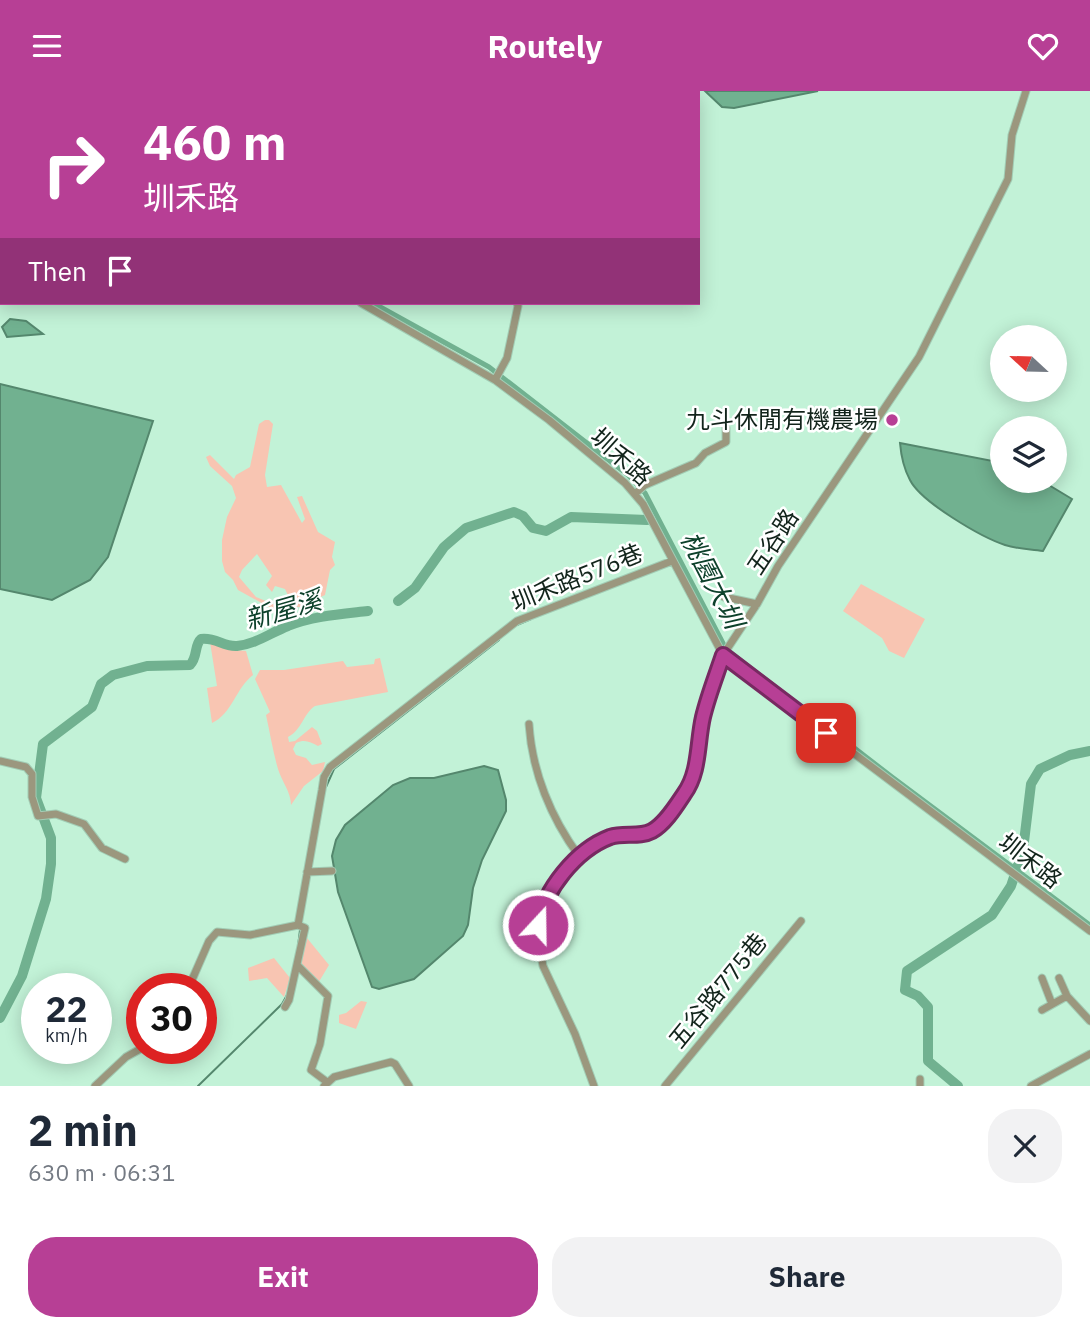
<!DOCTYPE html>
<html lang="en">
<head>
<meta charset="utf-8">
<style>
  :root { --surface:#fff; --page:#f2f2f3; --text:#1f2937; --muted:#747a83; --accent:#b73f95 }
  body { margin:0; font-family:"IBM Plex Sans","Noto Sans TC",sans-serif; background:var(--page); color:var(--text); height:100vh; display:flex; flex-direction:column; font-size:26px; white-space:nowrap }
  * { box-sizing:border-box; margin:0 }
  p { font-size:23px; color:var(--muted) }
  .icon { flex:none; width:38px; height:38px; fill:none; stroke:currentColor; stroke-width:2; stroke-linecap:round; stroke-linejoin:round }
  .map { position:relative; height:995px; overflow:hidden }
  .panel { display:flex; flex-direction:column; background:var(--surface); flex:1 }
  .panel>* { flex:none }
  .hud { position:absolute; left:0px; top:0px; width:700px; height:214px; box-shadow:0 4px 18px #0003; background:#b73f95; color:#fff; overflow:hidden }
  .needle { width:46px; rotate:292deg }
  .fabs { position:absolute; left:990px; top:234px; display:grid; gap:14px }
  .fabs a { display:grid; place-items:center; width:77px; height:77px; border-radius:50%; background:var(--surface); box-shadow:0 4px 18px #0003; font-size:35px }
  .speed { position:absolute; left:21px; top:882px; display:flex; gap:14px; font-size:35px; font-weight:700; text-align:center }
  .speed>* { display:grid; place-content:center; width:91px; height:91px; border-radius:50%; background:var(--surface); box-shadow:0 4px 18px #0003; line-height:1 }
  .speed small { font-size:18px; font-weight:400 }
  .speed .limit { border:10px solid #d22; background:#fff; color:#111 }
  .pin { position:absolute; display:grid; place-items:center; width:60px; height:60px; color:#fff; margin:-30px; border-radius:14px; box-shadow:0 4px 10px #0006 }
  .me { position:absolute; width:77px; margin:-38px; rotate:21deg; stroke-linejoin:round; filter:drop-shadow(0 0 5px #0008) }
  .turn { display:flex; align-items:center; gap:24px; height:147px; padding:0 28px; font-size:32px }
  .turn .icon { width:91px; height:91px; stroke-width:2.5 }
  .turn b { display:block; font-size:49px; line-height:60px }
  .then { display:flex; align-items:center; height:66px; padding:0 28px; background:#0003; gap:14px; font-size:26px }
  .round { display:grid; place-items:center; flex:none; width:74px; height:74px; border-radius:28px; background:var(--page) }
  .headline { display:flex; align-items:center; justify-content:space-between; height:119px; padding:0 28px }
  h1 { font-size:42px; font-weight:700; line-height:52px }
  .cta { display:flex; gap:14px; margin-top:auto; padding:14px 28px }
  .cta a { flex:1; height:80px; border-radius:28px; background:var(--accent); color:#fff; font-size:28px; font-weight:700; line-height:80px; text-align:center }
  .cta a+a { background:var(--page); color:var(--text) }
  header { display:flex; justify-content:space-between; align-items:center; height:91px; padding:0 28px; background:var(--accent); color:#fff; font-size:32px; font-weight:700 }
  .map>svg:first-child { display:block }
  .green { fill:#f8c5b2 }
  .water { fill:#71b190; stroke:#54876d; stroke-width:2 }
  .lines { fill:none; stroke-linecap:round; stroke-linejoin:round }
  .stream { stroke:#54876d; stroke-width:2 }
  .canal { stroke:#71b190; stroke-width:5 }
  .river { stroke:#71b190; stroke-width:10 }
  .minor-casing { stroke:#a2cdb5; stroke-width:9 }
  .minor { stroke:#9b977e; stroke-width:7 }
  .route-casing { stroke:#772961; stroke-width:18 }
  .route { stroke:#b73f95; stroke-width:12 }
  .poi-dot { fill:#b73f95; stroke:#fff; stroke-width:2.5 }
  .labels { text-anchor:middle; stroke-width:5; stroke-linejoin:round; paint-order:stroke }
  .poi-label { font-size:24px; fill:#12241b; stroke:#fff; text-anchor:end }
  .street-label { font-size:24px; fill:#12241b; stroke:#fff }
  .water-label { font-size:26px; font-style:italic; fill:#0d412b; stroke:#fff }
</style>
</head>
<body>
<header><svg class="icon" aria-label="menu" viewBox="0 0 24 24"><path d="M4 6h16M4 12h16M4 18h16"/></svg>Routely<svg class="icon" aria-label="heart" viewBox="0 0 24 24"><path d="M12 20l-8-8c-3-5 5-10 8-4 3-6 11-1 8 4z"/></svg></header>
<div class="map">
<svg width="1090" height="995" viewBox="0 0 1090 995">
  <rect width="100%" height="100%" fill="#c2f2d7"/>
  <!-- green -->
  <path class="green" d="M 265,329 L 269,329 L 273,333 L 265,384 L 267,396 L 281,394 L 302,432 L 305,428 L 297,406 L 302,405 L 318,441 L 335,451 L 332,466 L 335,474 L 330,479 L 325,504 L 314,509 L 304,517 L 293,515 L 285,498 L 275,495 L 272,501 L 266,494 L 272,485 L 257,463 L 242,479 L 239,486 L 256,506 L 305,526 L 294,530 L 238,499 L 233,489 L 225,481 L 222,470 L 222,449 L 227,426 L 236,407 L 232,395 L 210,375 L 206,366 L 210,364 L 234,388 L 236,384 L 250,376 L 259,333 Z
    M 861,493 L 925,528 L 904,567 L 889,560 L 882,547 L 843,520 Z
    M 210,551 L 225,558 L 246,560 L 253,584 C 235,598 233,622 212,632 L 207,597 L 217,595 Z
    M 380,567 L 388,601 L 315,615 C 303,623 302,639 288,646 L 289,651 L 295,650 L 312,636 L 317,640 L 322,653 L 318,655 C 310,651 305,648 296,652 L 293,658 L 296,664 L 306,667 L 312,674 L 325,671 L 323,680 L 304,695 L 291,714 C 291,701 282,691 278,678 C 273,661 270,642 266,624 L 270,621 L 255,588 L 260,579 L 284,579 L 343,570 L 347,576 L 374,573 L 375,568 Z
    M 307,847 L 329,874 L 317,894 L 300,877 Z
    M 274,867 L 290,887 L 284,906 L 267,887 L 249,890 L 248,877 Z
    M 361,910 L 367,911 L 356,938 L 339,932 L 339,924 L 346,922 Z"/>
  <!-- water -->
  <path class="water" d="M 705,0 L 818,0 L 734,17 L 722,16 Z
    M 10,228 L 26,230 L 43,243 L 7,246 L 2,236 Z
    M 0,293 L 153,330 L 108,466 L 90,489 L 52,509 L 0,498 Z
    M 900,352 L 1003,372 L 1003,390 L 1042,390 L 1072,408 L 1043,460 C 1030,458 1017,458 1005,454 C 981,446 921,411 910,389 C 904,378 901,364 900,352 Z
    M 484,675 L 498,679 L 506,709 L 506,720 L 482,769 L 473,797 L 468,834 L 463,845 L 414,888 L 379,898 L 372,896 L 338,801 L 332,765 L 336,749 L 345,734 L 393,694 L 410,687 L 434,687 Z"/>
  <g class="lines">
    <!-- stream -->
    <path class="stream" d="M 517,534 L 531,528
      M 326,696 L 334,678 L 499,549
      M 298,855 L 300,839
      M 198,995 L 282,913 L 287,904"/>
    <!-- canal -->
    <path class="canal" d="M 146,0 L 146,2
      M 373,212 L 489,276 L 628,384 L 645,402 L 726,558 L 892,686 L 1090,834"/>
    <!-- river -->
    <path class="river" d="M 398,510 L 415,497 L 444,456 L 466,437 L 514,421 L 523,425 L 533,437 L 546,440 L 571,426 L 647,429
      M 0,927 L 22,885 L 46,808 L 51,773 L 51,747 L 36,707 L 43,653 L 92,616 L 101,593 L 113,584 L 147,575 L 190,574 C 198,566 194,554 201,548 C 216,546 223,556 237,555 C 256,553 270,542 288,535 C 312,525 342,523 368,520
      M 958,995 L 928,970 L 928,916 L 918,905 L 905,899 L 907,880 L 992,824 L 1011,795 L 1023,759 L 1031,693 L 1040,678 L 1070,664 L 1090,660"/>
    <defs>
      <path id="minor" d="M 451,0 L 452,2
        M 135,2 L 135,0
        M 361,212 L 495,289 L 549,329 L 625,392 L 643,413 L 723,564 L 1090,840
        M 495,289 L 507,267 L 518,215 L 517,212
        M 636,402 L 645,394 L 696,372 L 705,362 L 726,351 L 726,337
        M 724,506 L 757,513
        M 529,633 C 532,681 551,727 579,765
        M 0,670 L 26,676 L 32,683 L 32,706 L 38,725 L 56,723 L 84,733 L 102,757 L 125,768
        M 307,781 L 332,780
        M 298,834 L 322,699 L 324,686 L 330,676 L 517,530 L 672,470
        M 297,874 L 328,905 L 320,953 L 311,979 L 327,991
        M 1042,887 L 1052,913
        M 1059,887 L 1067,905 L 1090,930
        M 188,898 L 209,850 L 217,841 L 250,844 L 298,834
        M 285,916 L 289,909 L 305,837 L 298,834
        M 1042,919 L 1067,905
        M 920,988 L 920,995
        M 95,995 L 126,966 L 142,957
        M 324,995 L 334,986 L 391,971 L 395,973 L 409,995
        M 594,995 L 575,943 L 543,875 L 538,847 L 541,818 L 567,780 L 589,756 L 611,746 L 640,744 L 652,740 L 661,733 L 693,689 L 703,627 L 723,564 L 757,513 L 778,475 L 919,266 L 1008,88 L 1012,44 L 1026,0
        M 665,995 L 801,830
        M 1031,995 L 1090,963"/>
    </defs>
    <!-- minor casing -->
    <use href="#minor" class="minor-casing"/>
    <!-- minor -->
    <use href="#minor" class="minor"/>
  </g>
  <g class="lines">
    <defs>
      <path id="route" d="M 538,834 C 544,799 576,759 610,746 C 624,741 639,747 652,740 C 665,733 676,715 684,703 C 700,681 697,652 703,626 C 708,605 716,585 723,564 L 826,642"/>
    </defs>
    <!-- route casing -->
    <use href="#route" class="route-casing"/>
    <!-- route -->
    <use href="#route" class="route"/>
  </g>
  <!-- markers -->
  <circle class="poi-dot" cx="892" cy="329" r="7"/>
  <g class="labels">
    <!-- poi labels -->
    <g class="poi-label">
      <text x="878" y="337">九斗休閒有機農場</text>
    </g>
    <!-- street labels -->
    <g class="street-label">
      <text transform="translate(621 366) rotate(42)" y="8">圳禾路</text>
      <text transform="translate(773 451) rotate(-57)" y="8">五谷路</text>
      <text transform="translate(577 487) rotate(-22)" y="8">圳禾路576巷</text>
      <text transform="translate(1030 770) rotate(38)" y="8">圳禾路</text>
      <text transform="translate(718 900) rotate(-51)" y="8">五谷路775巷</text>
    </g>
    <!-- water labels -->
    <g class="water-label">
      <text transform="translate(712 489) rotate(63)" y="9">桃園大圳</text>
      <text transform="translate(283 519) rotate(-16)" y="9">新屋溪</text>
    </g>
  </g>
</svg>
<div class="fabs">
<a><svg class="needle" viewBox="-14 -14 28 28"><path d="M0-13l5 13h-10z" fill="#e53935"/><path d="M0 13l5-13h-10z" fill="#747a83"/></svg></a>
<a><svg class="icon" aria-label="layers" viewBox="0 0 24 24"><path d="M12 4l9 5-9 5-9-5zM3 14l9 5 9-5"/></svg></a>
</div>
<div class="speed"><div>22<small>km/h</small></div><div class="limit">30</div></div>
<div class="pin" style="left:826px;top:642px;background:#d93025"><svg class="icon" aria-label="arrive" viewBox="0 0 24 24"><path d="M6 21V4h12l-3 4 3 4H6"/></svg></div>
<svg class="me" style="left:538px;top:834px" viewBox="-20 -20 40 40"><circle r="17" fill="#b73f95" stroke="#fff" stroke-width="3"/><path d="M0-11L8 9 0 5-8 9z" fill="#fff"/></svg>
<div class="hud">
<div class="turn"><svg class="icon" aria-label="right" viewBox="0 0 24 24"><path d="M7 20v-9h11M14 6l5 5-5 5"/></svg><div><b>460 m</b>圳禾路</div></div>
<div class="then">Then<svg class="icon" aria-label="arrive" viewBox="0 0 24 24"><path d="M6 21V4h12l-3 4 3 4H6"/></svg></div>
</div>
</div>
<section class="panel">
<div class="headline"><div><h1>2 min</h1><p>630 m · 06:31</p></div><a class="round"><svg class="icon" aria-label="close" viewBox="0 0 24 24"><path d="M6 6l12 12M18 6L6 18"/></svg></a></div>
<div class="cta"><a>Exit</a><a>Share</a></div>
</section>
</body>
</html>
